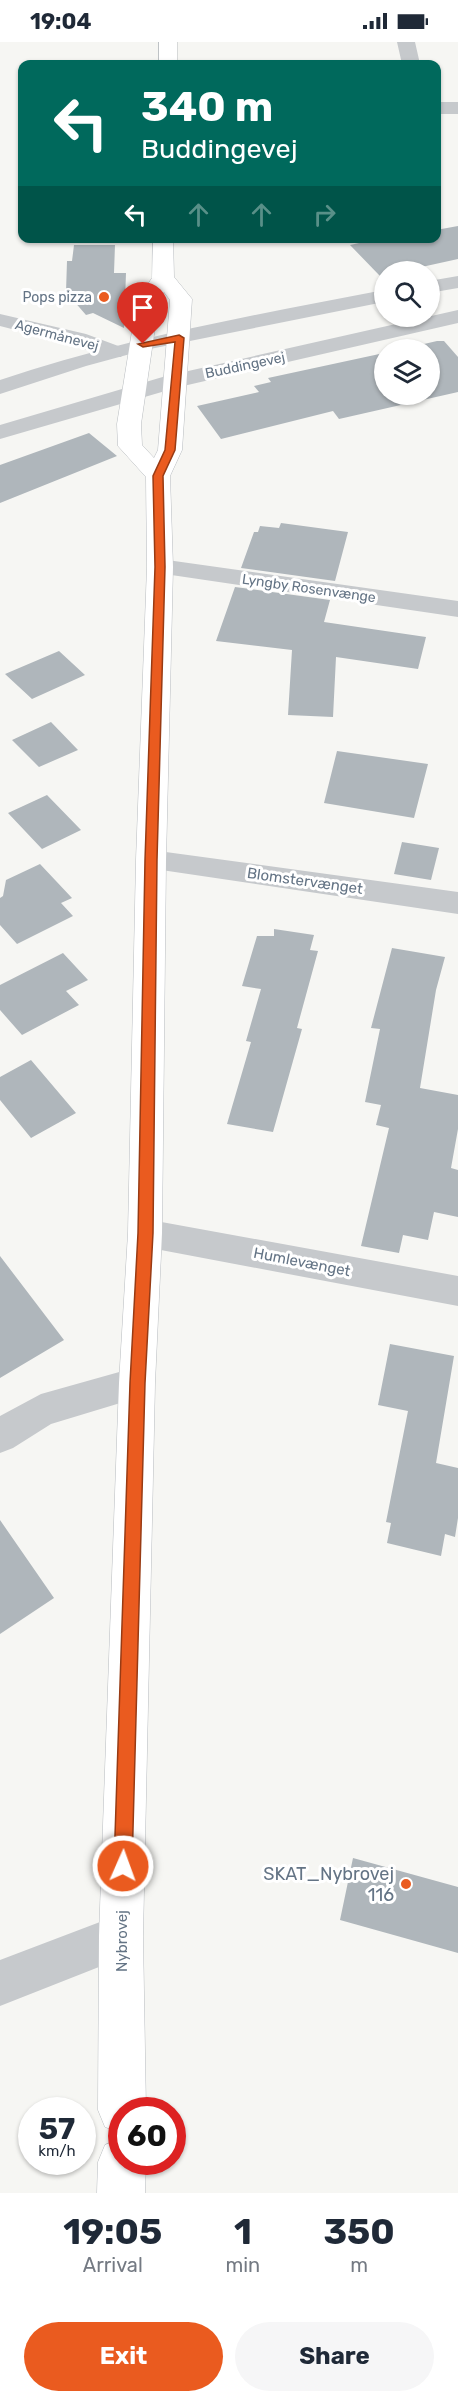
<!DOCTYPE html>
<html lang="en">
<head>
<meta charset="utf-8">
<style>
  :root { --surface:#fff; --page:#f6f6f7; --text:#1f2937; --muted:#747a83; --accent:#ea5b1f }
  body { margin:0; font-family:Rubik,sans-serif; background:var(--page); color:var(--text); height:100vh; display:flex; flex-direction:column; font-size:22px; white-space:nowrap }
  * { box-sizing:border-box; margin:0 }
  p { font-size:20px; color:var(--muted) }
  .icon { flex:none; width:33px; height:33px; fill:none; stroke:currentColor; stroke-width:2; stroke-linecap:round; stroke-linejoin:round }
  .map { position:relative; height:2151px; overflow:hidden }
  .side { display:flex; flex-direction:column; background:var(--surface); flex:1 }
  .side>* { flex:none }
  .top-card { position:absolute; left:18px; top:18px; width:423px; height:183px; border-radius:12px; box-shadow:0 2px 4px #0004; background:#00695c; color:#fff; overflow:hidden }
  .fabs { position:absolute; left:374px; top:219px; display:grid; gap:12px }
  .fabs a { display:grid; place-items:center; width:66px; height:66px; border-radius:50%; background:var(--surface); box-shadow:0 2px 4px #0004; font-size:30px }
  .speed { position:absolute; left:18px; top:2055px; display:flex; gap:12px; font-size:30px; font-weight:700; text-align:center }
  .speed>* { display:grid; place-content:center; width:78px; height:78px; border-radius:50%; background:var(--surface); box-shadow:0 2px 4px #0004; line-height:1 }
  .speed small { font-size:15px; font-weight:400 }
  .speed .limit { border:9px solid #d22; background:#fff; color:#111 }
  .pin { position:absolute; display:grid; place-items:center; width:51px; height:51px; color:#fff; margin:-62px -26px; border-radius:50% 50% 50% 0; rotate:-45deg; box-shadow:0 0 6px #0007 }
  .pin .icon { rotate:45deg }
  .me { position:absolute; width:66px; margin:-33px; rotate:2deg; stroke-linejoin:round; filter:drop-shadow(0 0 4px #0008) }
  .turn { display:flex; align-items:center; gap:21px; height:126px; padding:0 24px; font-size:27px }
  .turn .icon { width:78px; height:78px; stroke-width:2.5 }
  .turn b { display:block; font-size:42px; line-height:51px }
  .lanes { display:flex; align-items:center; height:57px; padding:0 24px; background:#0003; justify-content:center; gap:30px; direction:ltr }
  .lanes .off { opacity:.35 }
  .eta { display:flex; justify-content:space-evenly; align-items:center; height:102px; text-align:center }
  .eta b { font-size:36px; font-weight:700; line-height:42px }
  .button { display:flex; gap:12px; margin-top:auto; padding:12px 24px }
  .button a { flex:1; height:69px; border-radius:36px; background:var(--accent); color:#fff; font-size:24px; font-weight:700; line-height:69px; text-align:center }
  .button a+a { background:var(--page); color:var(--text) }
  .status { display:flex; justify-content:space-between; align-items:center; height:42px; padding:0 30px; background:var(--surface); direction:ltr }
  .status svg { height:16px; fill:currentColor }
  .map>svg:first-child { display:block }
  .building { fill:#afb6bb }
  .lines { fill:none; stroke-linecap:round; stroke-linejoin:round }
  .primary-casing { stroke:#b8bcc0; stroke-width:1 }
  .minor { fill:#c6c9cc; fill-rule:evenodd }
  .tertiary { fill:#c6c9cc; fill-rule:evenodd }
  .primary { fill:#fff; fill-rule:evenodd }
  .route { fill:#ea5b1f; stroke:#983b14; stroke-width:1.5 }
  .poi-dot { fill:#ea5b1f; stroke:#fff; stroke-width:2 }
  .labels { text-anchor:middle; stroke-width:6; stroke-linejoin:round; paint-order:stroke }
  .far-poi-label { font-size:14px; fill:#647485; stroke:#fff; text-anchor:end }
  .far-street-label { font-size:14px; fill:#647485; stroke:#fff }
  .street-label { font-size:15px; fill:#647485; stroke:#fff }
  .near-poi-label { font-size:18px; fill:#647485; stroke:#fff; text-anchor:end }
</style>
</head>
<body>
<div class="status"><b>19:04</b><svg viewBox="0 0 49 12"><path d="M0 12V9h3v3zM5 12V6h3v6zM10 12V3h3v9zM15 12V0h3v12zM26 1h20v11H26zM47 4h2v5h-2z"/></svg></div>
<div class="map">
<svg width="458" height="2151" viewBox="0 0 458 2151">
  <rect width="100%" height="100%" fill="#f6f6f3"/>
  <!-- building -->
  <path class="building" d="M 458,184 L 458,217 L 408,228 L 384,230 L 384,233 L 380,234 L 350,203 L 382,196 L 436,196 L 436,188 Z
    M 74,203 L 115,203 L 114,231 L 126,231 L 124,286 L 93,271 L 86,273 L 66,250 L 67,219 L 72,219 Z
    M 437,299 L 444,299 L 458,315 L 458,350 L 339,377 L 333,369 L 221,397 L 197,364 L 259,350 L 254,344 L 271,340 L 268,336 L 384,311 L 384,352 L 429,352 L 429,308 L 398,308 Z
    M 89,391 L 117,414 L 0,461 L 0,423 Z
    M 281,481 L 348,490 L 335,539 L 241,526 L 254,490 L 258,490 L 260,484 L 279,486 Z
    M 235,545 L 330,558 L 324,580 L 426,595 L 418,627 L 336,615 L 333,675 L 288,673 L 292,608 L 216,599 Z
    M 59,609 L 85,633 L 32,657 L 5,632 Z
    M 51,680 L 78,708 L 39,725 L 12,698 Z
    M 337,709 L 428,722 L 414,776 L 324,761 Z
    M 47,753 L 81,788 L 42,807 L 8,771 Z
    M 402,800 L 439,806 L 431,838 L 394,832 Z
    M 40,822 L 72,856 L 61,861 L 73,874 L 17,902 L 0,883 L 0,856 L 3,854 L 6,838 Z
    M 274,887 L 314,893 L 310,908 L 318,909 L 297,986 L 302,987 L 273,1090 L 227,1082 L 251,1000 L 246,999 L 261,947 L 242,944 L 257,894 L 274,894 Z
    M 392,906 L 445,915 L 436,948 L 420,1046 L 458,1053 L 458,1087 L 451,1126 L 458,1128 L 458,1175 L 434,1170 L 428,1198 L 403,1193 L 399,1211 L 361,1204 L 389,1086 L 376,1083 L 381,1063 L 365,1060 L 380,987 L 371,986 Z
    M 63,911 L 88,938 L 66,949 L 79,963 L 22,993 L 0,968 L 0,943 Z
    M 31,1018 L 76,1071 L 31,1096 L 0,1058 L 0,1035 Z
    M 0,1214 L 64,1298 L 0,1336 Z
    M 390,1302 L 454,1314 L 436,1421 L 458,1426 L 458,1476 L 455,1495 L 445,1492 L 441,1514 L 387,1501 L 391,1481 L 386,1480 L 408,1369 L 378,1363 Z
    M 0,1478 L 54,1556 L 0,1592 Z
    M 353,1816 L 458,1845 L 458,1911 L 340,1878 Z"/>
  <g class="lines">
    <defs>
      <path id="primary" d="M 159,0 L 177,0 L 177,22 L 159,22 Z
        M 153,196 L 173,196 L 174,235 L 192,257 L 182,408 L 170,434 L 173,525 L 166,818 L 162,1191 L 155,1341 L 143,1894 L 146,2068 L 122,2068 L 122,2091 L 105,2085 L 98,2068 L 99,1894 L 119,1341 L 128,1191 L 136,818 L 147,525 L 146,435 L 118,404 L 117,382 L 137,258 L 152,236 ZM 164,250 L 170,258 L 158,408 L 154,416 L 142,403 L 141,382 L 159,258 Z
        M 122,2096 L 122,2120 L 146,2120 L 145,2151 L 97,2151 L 98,2120 L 105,2103 Z"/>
    </defs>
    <!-- primary casing -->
    <use href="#primary" class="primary-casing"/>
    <!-- minor -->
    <path class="minor" d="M 397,0 L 415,0 L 420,22 L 402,22 Z
      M 436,60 L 458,60 L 458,72 L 436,72 Z
      M 0,272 L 86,292 L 121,305 L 124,310 L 121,315 L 105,315 L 70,302 L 0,284 Z
      M 160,517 L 458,559 L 458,575 L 151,530 L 147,525 L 151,520 Z
      M 151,808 L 458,850 L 458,872 L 141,825 L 136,818 L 141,811 Z
      M 145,1177 L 458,1234 L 458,1264 L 145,1205 L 133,1201 L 128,1191 L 133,1181 Z
      M 137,1325 L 150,1330 L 155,1341 L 150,1352 L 51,1382 L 13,1406 L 0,1411 L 0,1374 L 41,1352 Z
      M 121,1872 L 137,1878 L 143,1894 L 137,1910 L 0,1964 L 0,1918 Z"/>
    <!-- tertiary -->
    <path class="tertiary" d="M 458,234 L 458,246 L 429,251 L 429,239 Z
      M 384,248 L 384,260 L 145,308 L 86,324 L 0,352 L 0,338 C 126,296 254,273 384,248 Z
      M 458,268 L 458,281 L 179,345 L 0,397 L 0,383 L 166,334 Z"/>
    <!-- primary -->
    <use href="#primary" class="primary"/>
  </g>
  <!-- route -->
  <path class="route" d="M 179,293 L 184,296 L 175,408 L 163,434 L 165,525 L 157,818 L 153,1191 L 145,1341 L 132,1824 L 130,1831 L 123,1833 L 117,1831 L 114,1824 L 130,1341 L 138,1191 L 145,818 L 155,525 L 153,434 L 165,408 L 175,300 L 143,305 L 138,302 Z"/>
  <!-- markers -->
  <g class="poi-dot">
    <circle cx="104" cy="255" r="6"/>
    <circle cx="406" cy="1842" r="6"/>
  </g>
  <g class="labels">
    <!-- far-poi labels -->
    <g class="far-poi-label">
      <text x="92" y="260">Pops pizza</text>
    </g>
    <!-- far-street labels -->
    <g class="far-street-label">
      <text transform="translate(57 293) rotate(15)" y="5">Agermånevej</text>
      <text transform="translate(245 323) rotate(-12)" y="5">Buddingevej</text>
      <text transform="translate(309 546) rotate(8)" y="5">Lyngby Rosenvænge</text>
    </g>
    <!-- street labels -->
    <g class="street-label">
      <text transform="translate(305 839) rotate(8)" y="5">Blomstervænget</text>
      <text transform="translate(302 1220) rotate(11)" y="5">Humlevænget</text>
      <text transform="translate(122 1899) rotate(-90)" y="5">Nybrovej</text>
    </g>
    <!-- near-poi labels -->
    <g class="near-poi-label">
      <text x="394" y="1838">SKAT_Nybrovej<tspan x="394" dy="21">116</tspan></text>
    </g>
  </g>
</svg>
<div class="fabs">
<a><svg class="icon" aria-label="search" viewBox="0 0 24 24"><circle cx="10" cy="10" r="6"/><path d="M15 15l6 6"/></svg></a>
<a><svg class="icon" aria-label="layers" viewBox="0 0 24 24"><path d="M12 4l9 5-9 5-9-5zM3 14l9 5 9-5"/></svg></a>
</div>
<div class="speed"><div>57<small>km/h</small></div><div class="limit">60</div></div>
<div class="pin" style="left:143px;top:302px;background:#d93025"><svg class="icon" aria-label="arrive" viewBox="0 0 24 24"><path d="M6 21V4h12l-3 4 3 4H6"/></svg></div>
<svg class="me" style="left:123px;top:1824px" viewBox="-20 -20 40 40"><circle r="17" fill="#ea5b1f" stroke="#fff" stroke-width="3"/><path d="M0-11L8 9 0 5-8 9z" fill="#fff"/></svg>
<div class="top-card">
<div class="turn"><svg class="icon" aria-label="left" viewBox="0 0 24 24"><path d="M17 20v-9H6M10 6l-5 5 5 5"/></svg><div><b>340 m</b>Buddingevej</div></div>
<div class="lanes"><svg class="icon" aria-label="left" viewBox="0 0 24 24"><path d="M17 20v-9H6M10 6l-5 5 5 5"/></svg><svg class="icon off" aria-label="ahead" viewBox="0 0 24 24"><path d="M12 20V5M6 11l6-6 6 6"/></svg><svg class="icon off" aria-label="ahead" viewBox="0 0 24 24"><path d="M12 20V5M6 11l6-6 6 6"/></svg><svg class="icon off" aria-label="right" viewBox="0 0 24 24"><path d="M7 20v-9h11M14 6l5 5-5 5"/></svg></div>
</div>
</div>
<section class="side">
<div class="eta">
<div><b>19:05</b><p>Arrival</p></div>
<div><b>1</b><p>min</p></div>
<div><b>350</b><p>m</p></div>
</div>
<div class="button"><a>Exit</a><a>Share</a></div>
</section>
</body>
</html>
